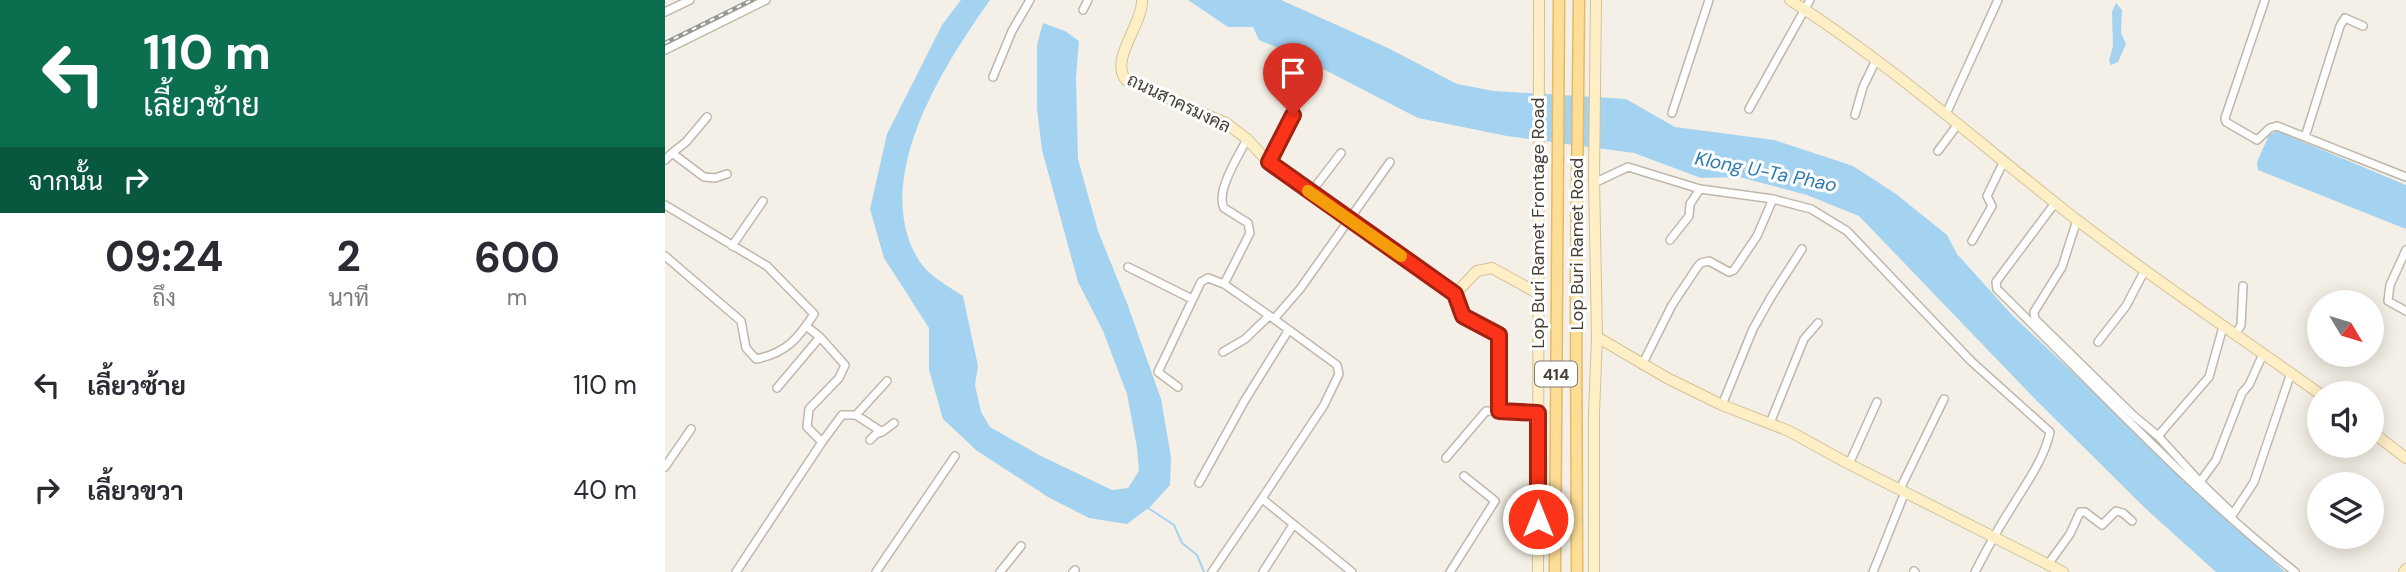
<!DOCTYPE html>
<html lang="th">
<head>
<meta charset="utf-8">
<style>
  :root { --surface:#fff; --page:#f7f7f7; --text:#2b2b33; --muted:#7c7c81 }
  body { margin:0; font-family:"DM Sans",Sarabun,sans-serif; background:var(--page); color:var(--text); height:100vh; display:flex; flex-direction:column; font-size:26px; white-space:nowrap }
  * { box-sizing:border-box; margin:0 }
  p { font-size:23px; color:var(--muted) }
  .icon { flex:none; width:38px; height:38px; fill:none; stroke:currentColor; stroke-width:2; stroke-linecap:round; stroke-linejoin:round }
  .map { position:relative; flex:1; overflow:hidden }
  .panel { display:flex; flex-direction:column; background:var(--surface); width:665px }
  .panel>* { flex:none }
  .banner { background:#0b6e4f; color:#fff; overflow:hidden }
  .needle { width:46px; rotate:128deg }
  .controls { position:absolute; left:1642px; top:290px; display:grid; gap:14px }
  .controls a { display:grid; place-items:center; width:77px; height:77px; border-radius:50%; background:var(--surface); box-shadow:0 4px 18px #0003; font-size:35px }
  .pin { position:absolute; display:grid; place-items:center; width:60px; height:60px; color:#fff; margin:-72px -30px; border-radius:50% 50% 50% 0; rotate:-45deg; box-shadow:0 0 7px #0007 }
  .pin .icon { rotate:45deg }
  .me { position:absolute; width:77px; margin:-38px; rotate:0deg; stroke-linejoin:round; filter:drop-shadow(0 0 5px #0008) }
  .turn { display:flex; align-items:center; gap:24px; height:147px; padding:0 28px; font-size:32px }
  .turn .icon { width:91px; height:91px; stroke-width:2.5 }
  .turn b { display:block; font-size:49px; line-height:60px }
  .then { display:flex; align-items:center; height:66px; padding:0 28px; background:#0003; gap:14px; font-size:26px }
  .eta { display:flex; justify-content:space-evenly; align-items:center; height:119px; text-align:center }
  .eta b { font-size:42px; font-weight:700; line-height:49px }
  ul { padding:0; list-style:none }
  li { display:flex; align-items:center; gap:21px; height:105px; padding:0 28px }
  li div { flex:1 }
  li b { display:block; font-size:26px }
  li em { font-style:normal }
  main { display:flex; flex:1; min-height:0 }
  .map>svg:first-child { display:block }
  .water { fill:#a3d3f1 }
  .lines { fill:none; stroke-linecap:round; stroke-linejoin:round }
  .stream { stroke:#a3d3f1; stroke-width:2 }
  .street-casing { stroke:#bfb7aa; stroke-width:10 }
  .secondary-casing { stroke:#d4c297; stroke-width:12 }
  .primary-casing { stroke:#e4ba65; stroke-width:13 }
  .street { stroke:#fff; stroke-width:7 }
  .secondary { stroke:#ffefc6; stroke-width:10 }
  .primary { stroke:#fede96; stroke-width:10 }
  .rail-casing { stroke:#979797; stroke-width:4.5 }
  .rail { stroke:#fff; stroke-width:2; stroke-dasharray:5; stroke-linecap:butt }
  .route-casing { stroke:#a32110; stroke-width:18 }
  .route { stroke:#fb3318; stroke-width:12 }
  .slow { stroke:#f59e0b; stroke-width:12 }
  .labels { text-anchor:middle; stroke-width:6; stroke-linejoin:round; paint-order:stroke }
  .shield { fill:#fff; stroke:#7e7972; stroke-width:2 }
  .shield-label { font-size:16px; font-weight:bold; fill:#474036 }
  .street-label { font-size:18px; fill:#474036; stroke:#fff }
  .water-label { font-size:19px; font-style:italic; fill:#2d7aac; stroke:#fff }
</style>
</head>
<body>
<main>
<section class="panel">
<div class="banner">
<div class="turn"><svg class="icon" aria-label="left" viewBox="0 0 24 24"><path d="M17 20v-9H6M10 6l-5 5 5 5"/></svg><div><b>110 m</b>เลี้ยวซ้าย</div></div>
<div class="then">จากนั้น<svg class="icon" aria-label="right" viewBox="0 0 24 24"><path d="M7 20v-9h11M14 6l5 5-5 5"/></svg></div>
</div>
<div class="eta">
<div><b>09:24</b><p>ถึง</p></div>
<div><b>2</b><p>นาที</p></div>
<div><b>600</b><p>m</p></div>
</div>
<ul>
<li><svg class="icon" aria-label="left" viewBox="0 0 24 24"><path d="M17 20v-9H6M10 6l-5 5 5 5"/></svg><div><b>เลี้ยวซ้าย</b></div><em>110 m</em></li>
<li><svg class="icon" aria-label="right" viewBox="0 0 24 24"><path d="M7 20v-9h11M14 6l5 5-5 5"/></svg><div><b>เลี้ยวขวา</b></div><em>40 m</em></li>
</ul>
</section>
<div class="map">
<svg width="1741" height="572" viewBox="0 0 1741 572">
  <rect width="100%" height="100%" fill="#f4f0e7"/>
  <!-- water -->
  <path class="water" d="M 296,0 L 325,0 C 279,65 205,179 253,259 C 263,276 282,285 298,296 L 313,366 L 310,385 L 316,412 L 325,427 L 376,456 L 447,490 L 463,488 L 474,471 L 472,448 L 462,394 L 438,331 L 413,282 L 377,150 L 372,109 L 372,45 L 378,23 L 400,31 L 414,41 L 411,78 L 413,159 L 433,231 L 462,303 L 496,399 L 506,457 L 505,485 L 486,506 L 462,524 L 424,518 L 383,497 L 311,450 L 278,419 L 264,370 L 264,328 L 219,258 L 205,209 L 222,134 L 277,25 Z
    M 523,0 L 616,0 L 723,48 L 792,84 L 829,91 L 961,99 L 1010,127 L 1109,140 L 1188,166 L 1231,194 L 1282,235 L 1292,254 L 1348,316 L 1620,572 L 1551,572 L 1481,509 L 1371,400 L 1194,216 L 1142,195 L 1074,177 L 1036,178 L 969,153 L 842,136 L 753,118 L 633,56 L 594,40 L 588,27 L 563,27 Z
    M 1451,3 L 1457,10 L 1456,33 L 1461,44 L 1453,62 L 1446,65 L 1444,61 L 1448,46 L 1447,12 Z
    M 1612,131 L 1741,185 L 1741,229 L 1593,170 L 1592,162 L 1604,135 Z"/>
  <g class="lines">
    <!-- stream -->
    <path class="stream" d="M 483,508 L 509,525 L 517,543 L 532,555 L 539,572"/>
    <defs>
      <path id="street" d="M 1600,0 L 1560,118 L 1561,122 L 1592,140 L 1605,128 L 1612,126 L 1741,177
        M 418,10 L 423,0
        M 0,12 L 25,0
        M 0,50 L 101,0
        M 328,77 L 347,31 L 365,0
        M 1084,109 L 1145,0
        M 1007,113 L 1044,0
        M 1281,114 L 1333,0
        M 1190,115 L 1198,87 L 1211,60
        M 1640,137 L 1675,26 L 1680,18 L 1698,26
        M 1273,151 L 1293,124
        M 7,153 L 21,142 L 42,117
        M 0,160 L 7,153 L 39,177 L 50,178 L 62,174
        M 604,162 L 628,115
        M 929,183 L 963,167 L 1035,189 L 1108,199 L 1146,209 L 1182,231 L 1306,361 L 1385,432 C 1379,460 1360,485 1345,510 C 1332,530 1321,551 1310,572
        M 641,189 L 646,190 L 650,187 L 676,153
        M 1390,203 L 1331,282 L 1332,289 C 1429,385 1523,487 1630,572
        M 0,205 L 102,266 L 149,314 C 133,339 121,353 91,359 L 81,348 L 76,321 L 0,256
        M 1412,220 L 1397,267 L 1369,312 L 1370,319 L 1469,416 L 1493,436 L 1535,482 L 1568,514 L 1589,482 L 1626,373
        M 1005,240 L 1024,216 L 1025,204 L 1035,189
        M 1307,241 L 1327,206 L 1322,196 L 1339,161
        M 67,246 L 98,201
        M 1741,250 L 1725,285 L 1723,301 L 1741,311
        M 463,267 L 527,299
        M 559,284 L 585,233 L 583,223 L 559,208 C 550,192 574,155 582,139
        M 790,294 L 798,316 L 834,335 L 834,411
        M 1570,335 L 1576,325 L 1578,286
        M 1433,342 L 1461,306 L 1480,270
        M 558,352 L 580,339 L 604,316
        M 977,365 L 1007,305 L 1033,266 L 1036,263 L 1044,261 L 1064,272 L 1069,270 L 1092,236 L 1108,199
        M 513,387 L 493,372 L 536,282 L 543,278 L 559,284 L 609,319
        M 112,388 L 155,337
        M 1057,405 L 1088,329 L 1106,297 L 1137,249
        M 191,415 L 217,432 L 229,423
        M 1105,423 L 1139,339 L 1153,323
        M 1493,436 L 1544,377 L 1558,327
        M 205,440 L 211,434 L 217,432
        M 157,442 L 177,415 L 191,415 L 222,381
        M 781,458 L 821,411 L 873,413
        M 1184,464 L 1212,402
        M 0,467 L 26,429
        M 1535,482 L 1551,460 L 1577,393 L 1584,385 L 1598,354
        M 534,483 L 580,400 L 623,331
        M 1235,489 L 1279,399
        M 1384,563 L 1405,534 L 1415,512 L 1420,512 L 1437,525 L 1451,511 L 1458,513 L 1467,521
        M 1249,571 L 1250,572
        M 71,572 L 157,442 L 142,427 L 144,409 L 174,378 L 180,365 L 155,337 L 141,326
        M 211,572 L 290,456
        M 335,572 L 356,546
        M 408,572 L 410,570
        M 547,572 L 598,497
        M 598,572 L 628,525
        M 687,572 L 600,501 L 598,497 L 659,405 L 674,374 L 672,365 L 609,319 L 635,289 L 725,162
        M 785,572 L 830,501 L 799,476
        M 1208,572 L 1240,492"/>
      <path id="secondary" d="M 477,0 C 478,24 444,60 461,80 L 561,123 L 582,139 L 607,166 L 790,294 L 812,271 L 827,268 L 874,294
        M 1125,0 C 1227,65 1317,146 1412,220 C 1491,281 1574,336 1655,394
        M 932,337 L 1002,378 L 1057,405 L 1124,431 L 1184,464 L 1398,572
        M 1706,431 L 1741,458
        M 873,572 L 874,0
        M 929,572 L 929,413 L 932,337 L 929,178 L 931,0
        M 1739,572 L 1741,569"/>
      <path id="primary" d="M 890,572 L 894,0
        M 912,572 L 911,291 L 914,0"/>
    </defs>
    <!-- street casing -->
    <use href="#street" class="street-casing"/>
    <!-- secondary casing -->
    <use href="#secondary" class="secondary-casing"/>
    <!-- primary casing -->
    <use href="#primary" class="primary-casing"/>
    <!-- street -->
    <use href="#street" class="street"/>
    <!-- secondary -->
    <use href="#secondary" class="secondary"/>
    <!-- primary -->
    <use href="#primary" class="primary"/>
    <defs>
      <path id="rail" d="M 0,43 L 87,0"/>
    </defs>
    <!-- rail casing -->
    <use href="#rail" class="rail-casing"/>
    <!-- rail -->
    <use href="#rail" class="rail"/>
  </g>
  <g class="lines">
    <defs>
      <path id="route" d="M 628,115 L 604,162 L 790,294 L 798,316 L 834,335 L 834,411 L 873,413 L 873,519"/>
    </defs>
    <!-- route casing -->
    <use href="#route" class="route-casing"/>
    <!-- route -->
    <use href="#route" class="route"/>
    <!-- slow -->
    <path class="slow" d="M 643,191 L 736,256"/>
  </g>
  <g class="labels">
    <!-- shield labels -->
    <rect class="shield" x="870" y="361.5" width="42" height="25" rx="5"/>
    <g class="shield-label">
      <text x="891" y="380">414</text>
    </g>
    <!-- street labels -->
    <g class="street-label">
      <text transform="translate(514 103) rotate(26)" y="6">ถนนสาครมงคล</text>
      <text transform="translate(873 223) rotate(-90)" y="6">Lop Buri Ramet Frontage Road</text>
      <text transform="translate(912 244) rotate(-90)" y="6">Lop Buri Ramet Road</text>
    </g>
    <!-- water labels -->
    <g class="water-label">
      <text transform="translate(1101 171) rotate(11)" y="7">Klong U-Ta Phao</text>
    </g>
  </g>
</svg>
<div class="controls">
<a><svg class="needle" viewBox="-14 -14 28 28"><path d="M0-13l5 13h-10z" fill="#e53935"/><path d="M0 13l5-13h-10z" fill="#7c7c81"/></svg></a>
<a><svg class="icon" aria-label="sound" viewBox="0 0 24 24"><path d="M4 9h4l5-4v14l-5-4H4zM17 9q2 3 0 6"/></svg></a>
<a><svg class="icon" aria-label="layers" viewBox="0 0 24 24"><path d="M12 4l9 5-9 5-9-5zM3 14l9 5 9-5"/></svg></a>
</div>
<div class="pin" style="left:628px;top:115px;background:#d93025"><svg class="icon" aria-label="arrive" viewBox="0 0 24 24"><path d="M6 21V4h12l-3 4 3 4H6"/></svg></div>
<svg class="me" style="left:873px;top:519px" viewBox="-20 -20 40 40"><circle r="17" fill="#fb3318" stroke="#fff" stroke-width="3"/><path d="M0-11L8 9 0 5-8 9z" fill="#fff"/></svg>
</div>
</main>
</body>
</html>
